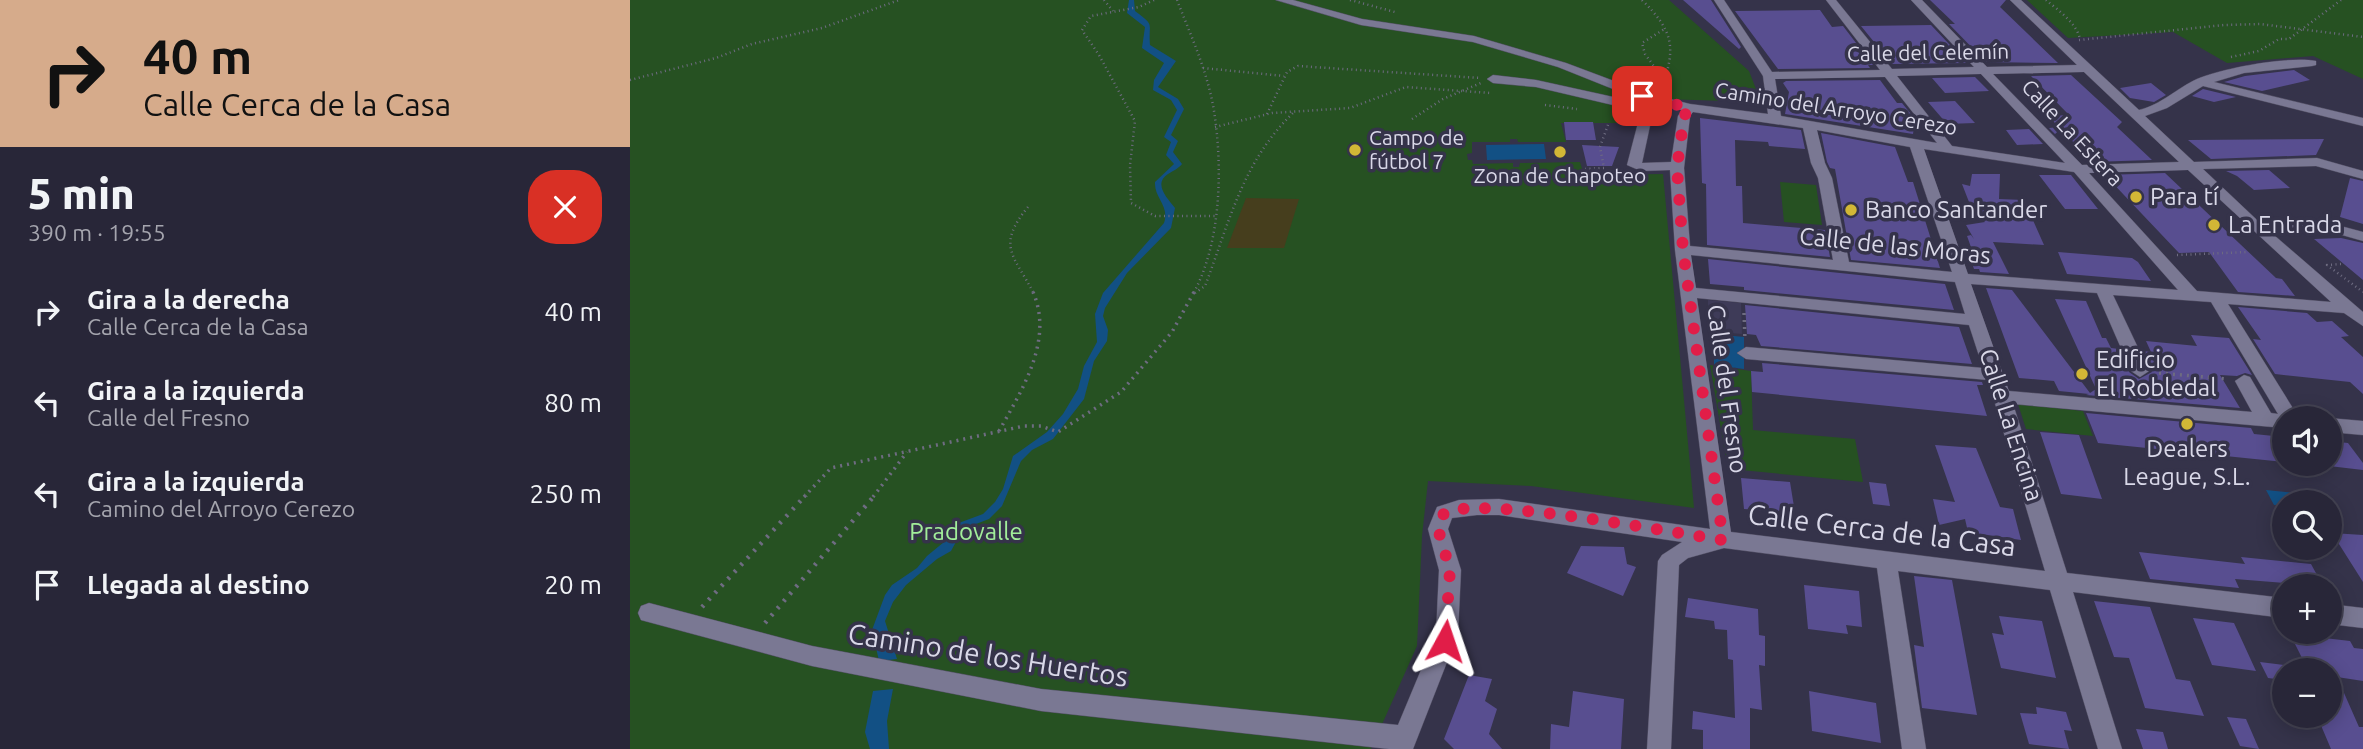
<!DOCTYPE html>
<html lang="es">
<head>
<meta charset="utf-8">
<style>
  :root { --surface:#282638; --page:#343243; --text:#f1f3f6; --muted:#a5a5ae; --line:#444353 }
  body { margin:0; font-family:Ubuntu,sans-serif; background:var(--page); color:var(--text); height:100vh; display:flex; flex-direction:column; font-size:26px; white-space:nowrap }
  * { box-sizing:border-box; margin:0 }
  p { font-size:23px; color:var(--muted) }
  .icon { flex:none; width:38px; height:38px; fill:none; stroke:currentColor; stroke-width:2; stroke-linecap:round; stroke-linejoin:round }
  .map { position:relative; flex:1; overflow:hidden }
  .sheet { display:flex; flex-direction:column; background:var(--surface); width:630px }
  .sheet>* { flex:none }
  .guide { background:#d6ab8b; color:#111; overflow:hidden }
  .tools { position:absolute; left:1642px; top:406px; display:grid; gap:14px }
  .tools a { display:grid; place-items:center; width:70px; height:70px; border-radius:50%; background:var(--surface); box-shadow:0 4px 18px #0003,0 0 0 2px var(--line); font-size:35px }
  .pin { position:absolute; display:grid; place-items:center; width:60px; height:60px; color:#fff; margin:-30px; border-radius:14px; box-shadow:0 4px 10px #0006 }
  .me { position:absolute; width:77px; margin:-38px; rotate:5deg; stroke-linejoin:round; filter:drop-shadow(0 0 5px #0008) }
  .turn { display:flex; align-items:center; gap:24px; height:147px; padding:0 28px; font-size:32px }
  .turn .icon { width:91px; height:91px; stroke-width:2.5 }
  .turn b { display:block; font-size:49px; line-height:60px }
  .round { display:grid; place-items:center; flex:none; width:74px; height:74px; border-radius:28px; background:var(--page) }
  .overview { display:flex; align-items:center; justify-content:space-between; height:119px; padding:0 28px }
  h1 { font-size:42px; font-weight:800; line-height:52px }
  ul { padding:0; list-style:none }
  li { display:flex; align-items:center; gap:21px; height:91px; padding:0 28px }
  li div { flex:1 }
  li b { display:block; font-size:26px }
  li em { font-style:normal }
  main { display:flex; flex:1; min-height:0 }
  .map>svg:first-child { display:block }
  .built { fill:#3e3b58 }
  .green { fill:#265122 }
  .sand { fill:#463e1d }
  .water { fill:#125084 }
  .building { fill:#584e90 }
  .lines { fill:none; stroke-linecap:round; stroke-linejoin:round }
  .minor-casing { stroke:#524f64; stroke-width:1 }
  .path-far2 { stroke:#6e6c81; stroke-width:2.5; stroke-dasharray:1 3.5; stroke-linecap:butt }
  .path-far1 { stroke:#6e6c81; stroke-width:3.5; stroke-dasharray:2 5; stroke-linecap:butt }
  .path { stroke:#6e6c81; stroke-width:4.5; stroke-dasharray:2.5 7; stroke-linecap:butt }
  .minor { fill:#7a7893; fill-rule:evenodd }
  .route { stroke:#e11d48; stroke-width:12; stroke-dasharray:0 21.6 }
  .poi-dot { fill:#d2b736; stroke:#35334a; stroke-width:2.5 }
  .labels { text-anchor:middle; stroke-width:7; stroke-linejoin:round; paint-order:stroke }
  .far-street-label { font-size:21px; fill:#d9d8e8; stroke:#35334a }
  .far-poi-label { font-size:21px; fill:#d9d8e8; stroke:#35334a; text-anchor:start }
  .poi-label { font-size:24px; fill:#d9d8e8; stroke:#35334a; text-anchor:start }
  .street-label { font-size:24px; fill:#d9d8e8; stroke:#35334a }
  .park-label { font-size:24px; fill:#a2ee9a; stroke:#35334a }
  .near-street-label { font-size:28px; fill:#d9d8e8; stroke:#35334a }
</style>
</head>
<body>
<main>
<section class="sheet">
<div class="guide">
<div class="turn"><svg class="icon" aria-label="right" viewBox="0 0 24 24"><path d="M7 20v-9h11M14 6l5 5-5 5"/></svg><div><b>40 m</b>Calle Cerca de la Casa</div></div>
</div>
<div class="overview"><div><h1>5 min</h1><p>390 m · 19:55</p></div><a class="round" style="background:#d93025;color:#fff"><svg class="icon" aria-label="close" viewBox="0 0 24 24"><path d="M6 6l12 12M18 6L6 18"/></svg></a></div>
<ul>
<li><svg class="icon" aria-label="right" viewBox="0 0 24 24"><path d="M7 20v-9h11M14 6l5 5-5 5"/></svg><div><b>Gira a la derecha</b><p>Calle Cerca de la Casa</p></div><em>40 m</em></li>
<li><svg class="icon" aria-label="left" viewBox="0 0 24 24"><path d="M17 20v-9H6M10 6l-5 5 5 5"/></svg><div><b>Gira a la izquierda</b><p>Calle del Fresno</p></div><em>80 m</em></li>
<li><svg class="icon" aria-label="left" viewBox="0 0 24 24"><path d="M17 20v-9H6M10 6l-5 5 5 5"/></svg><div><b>Gira a la izquierda</b><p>Camino del Arroyo Cerezo</p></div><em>250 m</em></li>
<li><svg class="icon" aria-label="arrive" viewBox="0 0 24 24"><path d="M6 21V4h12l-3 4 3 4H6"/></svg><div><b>Llegada al destino</b></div><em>20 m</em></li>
</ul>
</section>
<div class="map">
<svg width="1733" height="749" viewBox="0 0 1733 749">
  <rect width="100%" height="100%" fill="#35334a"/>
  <!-- built -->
  <path class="built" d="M 1078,300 L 1111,303 L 1112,334 L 1078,331 Z"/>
  <!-- green -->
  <path class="green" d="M 0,0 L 1039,0 L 1119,71 L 1131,102 L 998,98 L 991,123 L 931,123 L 936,142 L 888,142 L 887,139 L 880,139 L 880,142 L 842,142 L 842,153 L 837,154 L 838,160 L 842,160 L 843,164 L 883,163 L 883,167 L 889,167 L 890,163 L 950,162 L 954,175 L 1033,174 L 1064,508 L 901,486 L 798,481 L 792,536 L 787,646 L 741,749 L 0,749 Z
    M 1397,0 L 1733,0 L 1733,79 L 1683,56 L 1597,63 L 1543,32 L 1438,38 Z
    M 1150,182 L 1186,185 L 1192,225 L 1154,222 Z
    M 1080,365 L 1121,371 L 1123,430 L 1225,439 L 1233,482 L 1111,470 L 1110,459 L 1096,459 Z
    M 1388,404 L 1453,411 L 1463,436 L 1396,429 Z"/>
  <!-- sand -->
  <path class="sand" d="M 616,198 L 669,199 L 654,248 L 597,248 Z"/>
  <!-- water -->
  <path class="water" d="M 499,0 L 504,0 L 505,11 C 526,27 518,21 520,45 L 546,61 L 528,87 L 548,99 L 554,109 L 541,135 L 548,141 L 543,152 L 552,164 C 548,169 544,170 538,174 C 523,184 537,198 545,208 L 541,228 L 497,273 L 475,308 L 473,316 L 478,330 L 477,341 L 464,361 L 454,399 L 423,439 L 402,450 L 391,461 L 372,506 L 359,519 L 333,529 L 321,551 L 307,559 L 276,585 L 263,602 L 255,621 L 267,659 L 249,661 L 242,630 L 255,595 L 262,585 L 287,568 L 297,556 L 314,542 L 317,534 L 326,524 L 353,514 L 365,502 L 373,489 L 383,456 L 417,432 L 433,414 L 448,389 L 454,366 L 467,342 L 465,314 L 473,293 L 534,223 C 540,206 524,198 525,182 L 544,164 L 536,155 L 541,142 L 534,137 L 547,110 L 541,100 L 523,90 L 524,80 L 534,63 L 512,48 L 515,27 L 497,13 Z
    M 914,144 L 916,159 L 857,160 L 856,145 Z
    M 1084,334 L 1114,337 L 1114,369 L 1084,365 Z
    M 1636,490 L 1677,494 L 1682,502 L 1644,505 Z
    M 263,689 L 257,721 L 259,749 L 240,749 L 235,732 L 243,691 Z"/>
  <!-- building -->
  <path class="building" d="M 1053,0 L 1081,0 L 1111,47 L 1109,49 Z
    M 1300,0 L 1376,0 L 1370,7 L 1428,63 L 1356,62 L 1319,24 L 1325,24 Z
    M 1190,10 L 1202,27 L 1213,26 L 1243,65 L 1238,65 L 1240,68 L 1148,69 L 1105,11 Z
    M 1301,25 L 1337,63 L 1262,64 L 1231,26 Z
    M 1664,70 L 1680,80 L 1632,91 L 1594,82 L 1615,76 Z
    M 1441,75 L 1492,122 L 1487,127 L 1522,160 L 1462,162 L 1431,129 L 1425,134 L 1419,128 L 1429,127 L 1418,116 L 1439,115 L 1401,76 Z
    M 1345,77 L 1359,91 L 1315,93 L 1302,78 Z
    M 1250,80 L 1267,103 L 1272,103 L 1285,119 L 1283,134 L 1155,114 L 1159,92 L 1153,83 L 1156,81 Z
    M 1521,83 L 1536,95 L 1524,102 L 1500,98 L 1490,88 Z
    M 1573,89 L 1606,97 L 1584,102 L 1562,96 Z
    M 1325,101 L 1345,123 L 1317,124 L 1298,102 Z
    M 1070,118 L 1171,130 L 1175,149 L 1139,146 L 1138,142 L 1105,140 L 1106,186 L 1112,186 L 1113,223 L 1195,230 L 1200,257 L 1077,245 L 1076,184 L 1072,183 Z
    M 934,122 L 963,122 L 966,140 L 936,140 Z
    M 1399,129 L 1413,144 L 1387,145 L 1376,130 Z
    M 1191,133 L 1265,147 L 1278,182 L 1283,182 L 1310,268 L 1221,260 L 1205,169 L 1200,168 L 1197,162 Z
    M 1694,139 L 1686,155 L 1581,159 L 1558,140 Z
    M 952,145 L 989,147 L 982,166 L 957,166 Z
    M 1639,170 L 1660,188 L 1624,190 L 1607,176 L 1596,171 Z
    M 1535,173 L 1646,278 L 1652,279 L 1665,296 L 1608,292 L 1579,252 L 1549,253 L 1475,175 Z
    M 1342,174 L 1370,174 L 1369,199 L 1394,200 L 1414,245 L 1363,242 L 1379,274 L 1350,272 L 1349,269 L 1344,269 L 1337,249 L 1342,250 L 1337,236 L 1341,235 L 1344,239 L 1336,225 L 1355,222 L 1339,202 L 1332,184 L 1340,186 Z
    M 1409,175 L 1441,175 L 1468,209 L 1435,209 Z
    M 1720,178 L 1733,181 L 1733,224 L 1710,217 Z
    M 1711,238 L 1733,243 L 1733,280 L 1684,239 Z
    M 1428,252 L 1502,258 L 1508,262 L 1521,281 L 1437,274 Z
    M 1078,259 L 1315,284 L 1324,310 L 1114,290 L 1114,287 L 1080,284 Z
    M 1356,288 L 1382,290 L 1460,393 L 1466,389 L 1425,299 L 1456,301 L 1472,338 L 1476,338 L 1481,348 L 1489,349 L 1499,372 L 1509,379 L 1522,372 L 1512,351 L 1521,352 L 1516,341 L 1567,346 L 1561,335 L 1599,338 L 1622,375 L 1615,373 L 1607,376 L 1590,375 L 1610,408 L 1456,395 L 1459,394 L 1429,391 L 1424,381 L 1389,378 Z
    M 1115,305 L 1329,327 L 1342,364 L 1131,346 L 1126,335 L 1117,334 Z
    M 1608,307 L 1677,313 L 1687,322 L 1702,321 L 1719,336 L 1711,337 L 1733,357 L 1733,394 L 1720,382 L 1645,374 L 1623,339 L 1631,340 Z
    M 1132,363 L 1352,382 L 1353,385 L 1347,385 L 1357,416 L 1122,392 L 1121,371 L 1133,372 Z
    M 1456,413 L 1621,428 L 1624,434 L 1654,437 L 1654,462 L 1468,443 Z
    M 1410,432 L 1449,435 L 1472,499 L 1431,494 Z
    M 1699,441 L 1718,443 L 1733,463 L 1733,470 L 1699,466 Z
    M 1305,445 L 1346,448 L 1370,507 L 1383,509 L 1391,540 L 1338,532 L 1335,519 L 1309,525 L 1303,499 L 1325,502 Z
    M 1111,478 L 1160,482 L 1165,513 L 1114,509 Z
    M 1239,482 L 1256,484 L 1260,506 L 1243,504 Z
    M 1702,533 L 1733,535 L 1733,582 Z
    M 951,546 L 994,547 L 997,564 L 1006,567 L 993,596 L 937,573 Z
    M 1509,552 L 1615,564 L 1611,557 L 1681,564 L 1693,586 L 1605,579 L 1609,588 L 1520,579 Z
    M 1284,576 L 1322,580 L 1347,715 L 1292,708 L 1284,645 L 1294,647 Z
    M 1174,585 L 1229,591 L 1232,627 L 1216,625 L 1218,634 L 1178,629 Z
    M 1058,598 L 1128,609 L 1129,635 L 1135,636 L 1135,666 L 1129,665 L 1132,710 L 1120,708 L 1120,749 L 1073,749 L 1073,730 L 1062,729 L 1063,711 L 1105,718 L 1103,660 L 1098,659 L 1097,630 L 1085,629 L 1084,621 L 1055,617 Z
    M 1464,601 L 1520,607 L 1546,679 L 1560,681 L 1574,716 L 1515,708 L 1499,658 L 1484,657 Z
    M 1369,616 L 1412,621 L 1426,678 L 1371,668 L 1362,633 L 1374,635 Z
    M 1563,618 L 1604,623 L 1626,671 L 1582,665 Z
    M 1660,634 L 1720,641 L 1724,648 L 1733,649 L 1733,681 L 1707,677 L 1729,727 L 1733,727 L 1733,749 L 1701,749 L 1687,716 L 1699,716 L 1699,670 L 1678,670 Z
    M 1630,662 L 1654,665 L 1654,680 L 1638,678 Z
    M 839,675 L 862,679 L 855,701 L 867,709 L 859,734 L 872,749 L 824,749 L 814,739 Z
    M 943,691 L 994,699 L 991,749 L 920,749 L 921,724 L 939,727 Z
    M 1179,691 L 1246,703 L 1251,743 L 1182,731 Z
    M 1406,707 L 1436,712 L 1442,731 L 1434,730 L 1439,749 L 1399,744 L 1390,713 L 1407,714 Z
    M 1597,717 L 1616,719 L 1629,749 L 1610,746 Z
    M 1506,729 L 1533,732 L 1538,749 L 1513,749 Z"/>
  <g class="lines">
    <defs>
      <path id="minor" d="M 646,0 L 663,0 L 732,19 L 844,36 L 936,63 L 1016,93 L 1060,104 L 1138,114 L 1133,76 L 1084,0 L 1094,0 L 1142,72 L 1250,70 L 1196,0 L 1206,0 L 1262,69 L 1344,67 L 1281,0 L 1292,0 L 1357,67 L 1447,65 L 1380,0 L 1391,0 L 1509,110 C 1531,105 1547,88 1567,79 C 1593,68 1658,56 1686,61 L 1686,65 L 1682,66 L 1614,73 L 1584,82 L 1733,118 L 1733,126 L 1573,86 L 1537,108 L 1515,116 L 1564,162 L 1687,158 L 1733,171 L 1733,179 L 1686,166 L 1573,169 L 1627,220 L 1692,221 L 1733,232 L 1733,241 L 1691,229 L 1637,229 L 1733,312 L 1733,326 L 1714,313 L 1598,304 L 1669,418 L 1654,418 L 1654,428 L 1383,404 L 1437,573 L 1654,598 L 1654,618 L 1443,592 L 1492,749 L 1468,749 L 1420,590 L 1268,571 L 1296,749 L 1272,749 L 1247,568 L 1094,548 L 1058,558 L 1049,565 L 1041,749 L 1017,749 L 1028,561 L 1032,555 L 1052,542 L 869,515 L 847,515 L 822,518 L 818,529 L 831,570 L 828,634 L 783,749 L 759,749 L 411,711 L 182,666 L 11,620 L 8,613 L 11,606 L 19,603 L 182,646 L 411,689 L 768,725 L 806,634 L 809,570 L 798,529 L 807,507 L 829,500 L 869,499 L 1080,529 L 1045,250 L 1040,170 L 1011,171 L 997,165 L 1009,119 L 1017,113 L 906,87 L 863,83 L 857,79 L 863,75 L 906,80 L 1038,109 L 1038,115 L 1030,115 L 1021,121 L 1012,163 L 1041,162 L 1048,116 L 1052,110 L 1008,99 L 928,67 L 843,42 L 731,25 ZM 1454,72 L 1549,162 L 1452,165 L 1363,74 ZM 1351,74 L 1435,163 L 1322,146 L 1267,76 ZM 1255,77 L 1307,143 L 1151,116 L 1145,79 ZM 1063,112 L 1173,128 L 1181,163 L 1188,178 L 1203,260 L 1060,246 L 1054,168 L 1060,116 ZM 1187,130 L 1280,147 L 1322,272 L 1219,262 L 1202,178 L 1195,163 ZM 1294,149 L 1444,172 L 1548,290 L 1338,274 ZM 1558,170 L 1701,302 L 1567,291 L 1459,173 ZM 1061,255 L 1325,282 L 1335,314 L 1066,288 ZM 1341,284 L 1467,293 L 1501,371 L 1510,377 L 1519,371 L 1483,295 L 1581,302 L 1648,414 L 1641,413 L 1620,377 L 1614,375 L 1605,381 L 1622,412 L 1379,391 ZM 1067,298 L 1339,325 L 1353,368 L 1116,347 L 1107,353 L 1116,359 L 1358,380 L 1415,571 L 1101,532 Z
        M 1699,418 L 1733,421 L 1733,435 L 1699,432 Z
        M 1699,604 L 1733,608 L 1733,628 L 1699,624 Z"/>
    </defs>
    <!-- minor casing -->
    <use href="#minor" class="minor-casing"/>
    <!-- path-far2 -->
    <path class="path-far2" d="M 474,0 L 483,11
      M 524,0 L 509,7 L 461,16 L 452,30 L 469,55 L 505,121 L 500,165 L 501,203 L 525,216 L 586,216
      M 547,0 C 561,36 578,73 584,111 C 593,168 591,244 563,294
      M 720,0 L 765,12
      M 1012,0 C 1042,30 1047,46 1032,87
      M 1416,0 C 1428,10 1448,24 1450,40
      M 1449,40 L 1594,25 L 1630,24 L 1733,37
      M 1601,57 L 1629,51 L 1649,39 L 1659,39 L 1711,0
      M 573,68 L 654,76
      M 0,80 L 86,58 L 122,44 L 192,28 L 269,0
      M 1034,80 L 1015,54 L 1012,43 L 1036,28
      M 915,105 L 947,109
      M 637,114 L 657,72 L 668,66 L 850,78
      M 782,119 L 813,99 L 851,83
      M 585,127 L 642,113 L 720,108 L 776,87 L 860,93
      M 955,169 L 974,168 L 970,147 L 979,122
      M 398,207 C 365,247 385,256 404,294
      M 1547,255 L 1618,252
      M 1711,264 L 1697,265 L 1733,292
      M 565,293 L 575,286 C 600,221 612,162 664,112"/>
    <!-- path-far1 -->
    <path class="path-far1" d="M 1114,313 L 1115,340
      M 1529,373 L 1598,379
      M 369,431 C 392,390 424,340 403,292
      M 174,497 L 201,468 L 394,426 L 411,426 L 428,432 L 491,392 L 542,332 L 564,292
      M 243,497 L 277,452"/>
    <!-- path -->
    <path class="path" d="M 72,607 L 176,495
      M 135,623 L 245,495"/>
    <!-- minor -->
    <use href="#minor" class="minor"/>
  </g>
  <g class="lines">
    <!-- route -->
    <path class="route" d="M 815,641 L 820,570 L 808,529 L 814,513 C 848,495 1044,533 1093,540 L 1053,250 L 1047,168 L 1054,116 L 1060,108 L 1012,96"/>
  </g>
  <!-- markers -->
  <g class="poi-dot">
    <circle cx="725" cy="150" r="7"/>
    <circle cx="930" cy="152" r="7"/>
    <circle cx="1506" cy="197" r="7"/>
    <circle cx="1221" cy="210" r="7"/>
    <circle cx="1584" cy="225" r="7"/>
    <circle cx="1452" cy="374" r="7"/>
    <circle cx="1557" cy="424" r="7"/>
  </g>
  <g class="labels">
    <!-- far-street labels -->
    <g class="far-street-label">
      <text transform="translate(1298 53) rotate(-1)" y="7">Calle del Celemín</text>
      <text transform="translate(1206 109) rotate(9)" y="7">Camino del Arroyo Cerezo</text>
      <text transform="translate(1442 133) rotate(47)" y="7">Calle La Estera</text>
    </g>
    <!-- far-poi labels -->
    <g class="far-poi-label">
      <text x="739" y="145">Campo de<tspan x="739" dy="24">fútbol 7</tspan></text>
      <text x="930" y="183" text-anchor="middle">Zona de Chapoteo</text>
    </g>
    <!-- poi labels -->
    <g class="poi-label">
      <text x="1520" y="205">Para tí</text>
      <text x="1235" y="218">Banco Santander</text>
      <text x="1598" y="233">La Entrada</text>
      <text x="1466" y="368">Edificio<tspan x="1466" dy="28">El Robledal</tspan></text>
      <text x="1557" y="457" text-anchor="middle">Dealers<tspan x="1557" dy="28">League, S.L.</tspan></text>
    </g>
    <!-- street labels -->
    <g class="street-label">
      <text transform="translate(1265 246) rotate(6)" y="8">Calle de las Moras</text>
      <text transform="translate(1097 389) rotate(82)" y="8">Calle del Fresno</text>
      <text transform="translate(1381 425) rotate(72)" y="8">Calle La Encina</text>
    </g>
    <!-- park labels -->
    <g class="park-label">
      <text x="336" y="540">Pradovalle</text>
    </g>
    <!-- near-street labels -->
    <g class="near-street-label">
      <text transform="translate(1252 530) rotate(7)" y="10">Calle Cerca de la Casa</text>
      <text transform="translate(358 655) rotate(9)" y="10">Camino de los Huertos</text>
    </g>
  </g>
</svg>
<div class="tools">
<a><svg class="icon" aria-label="sound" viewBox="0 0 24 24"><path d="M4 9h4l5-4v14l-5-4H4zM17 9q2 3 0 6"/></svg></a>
<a><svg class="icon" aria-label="search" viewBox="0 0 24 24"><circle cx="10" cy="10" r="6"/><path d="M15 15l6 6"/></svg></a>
<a>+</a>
<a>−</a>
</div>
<div class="pin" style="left:1012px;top:96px;background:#d93025"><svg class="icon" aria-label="arrive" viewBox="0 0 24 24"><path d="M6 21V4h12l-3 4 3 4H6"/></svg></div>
<svg class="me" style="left:815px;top:641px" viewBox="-20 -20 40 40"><path d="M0-17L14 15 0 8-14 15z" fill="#e11d48" stroke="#fff" stroke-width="4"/></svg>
</div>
</main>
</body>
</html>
